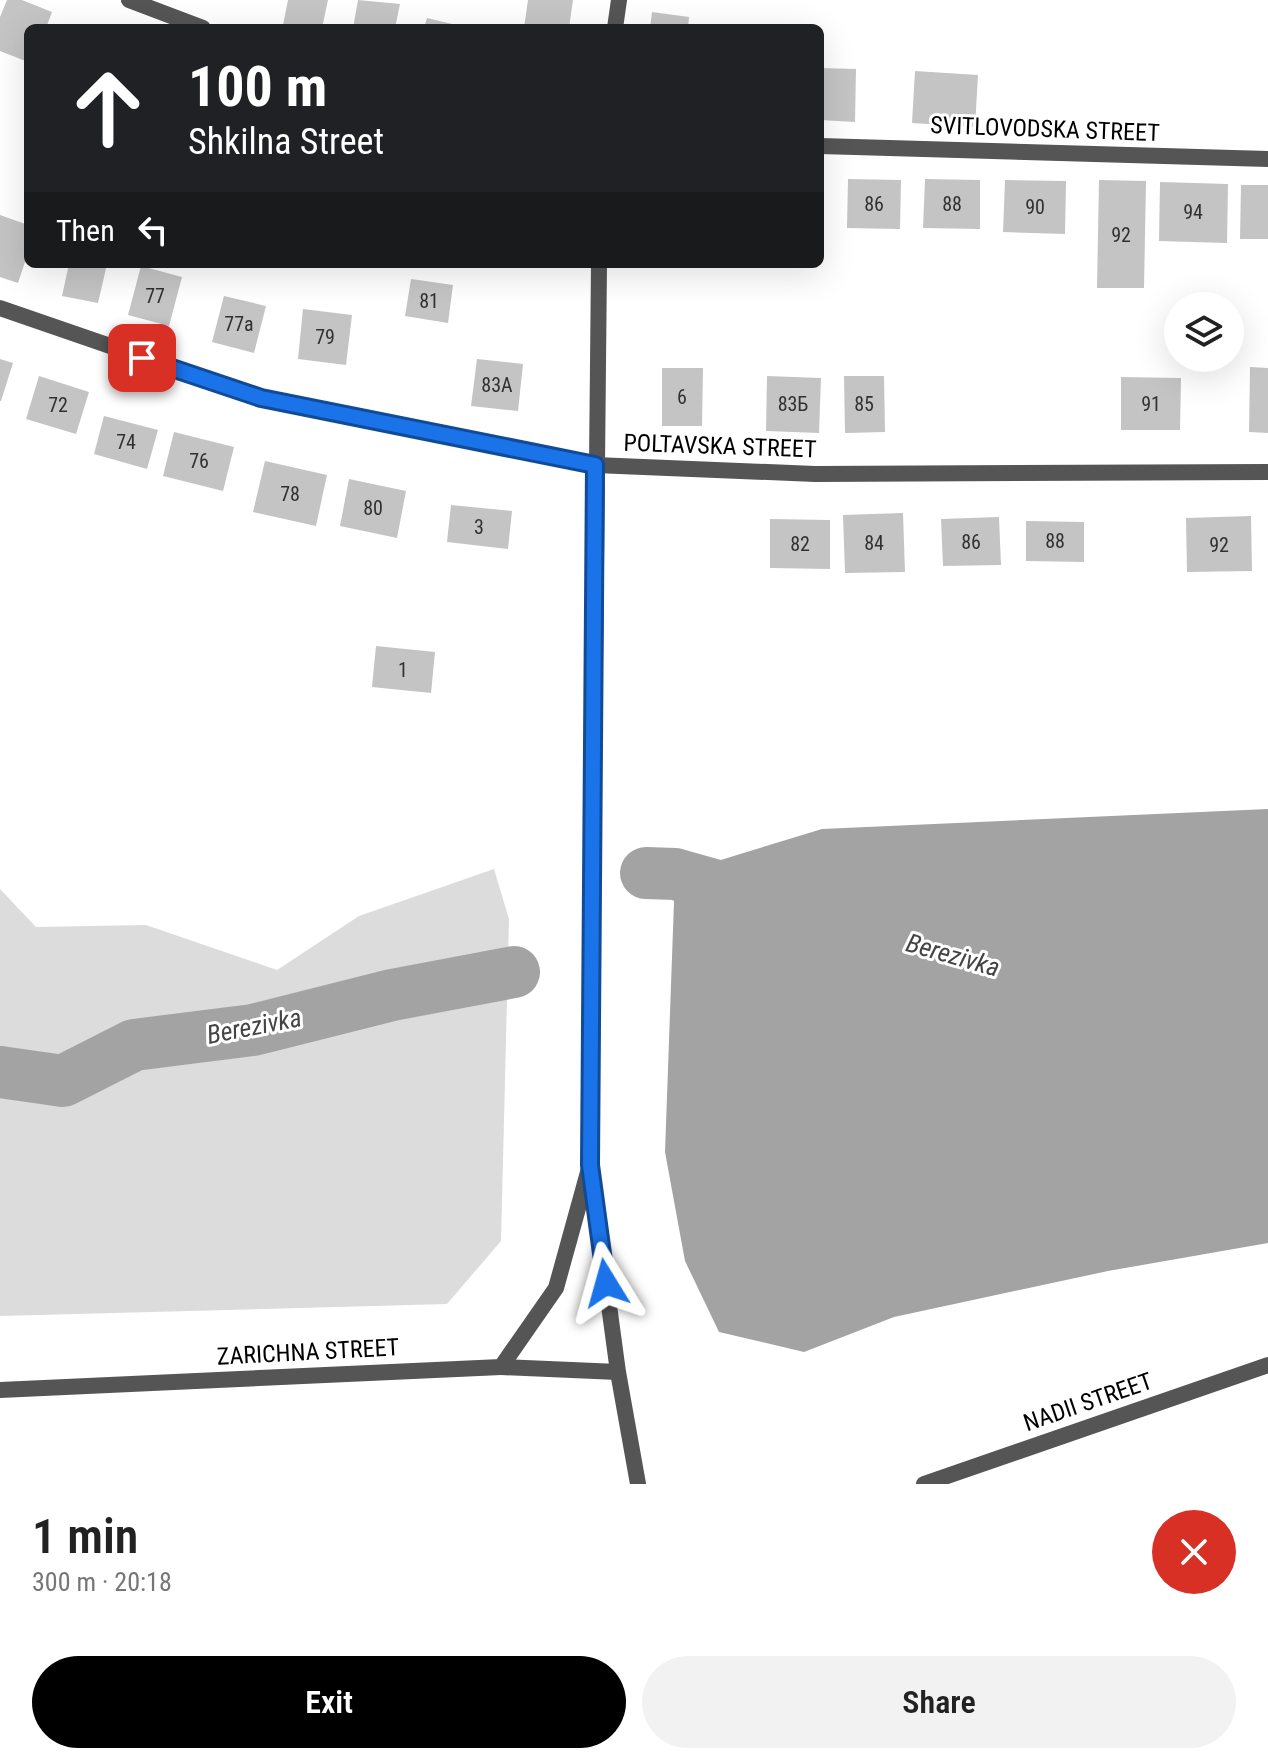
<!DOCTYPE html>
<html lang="en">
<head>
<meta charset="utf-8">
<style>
  :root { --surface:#fff; --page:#f2f2f2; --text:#222; --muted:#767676; --accent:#000 }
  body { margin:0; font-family:"Roboto Condensed",sans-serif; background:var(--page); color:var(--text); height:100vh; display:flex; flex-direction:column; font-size:30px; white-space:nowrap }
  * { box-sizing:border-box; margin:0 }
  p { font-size:26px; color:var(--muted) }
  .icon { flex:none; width:44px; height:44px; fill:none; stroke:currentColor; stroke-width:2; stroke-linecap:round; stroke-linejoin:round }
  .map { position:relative; height:1484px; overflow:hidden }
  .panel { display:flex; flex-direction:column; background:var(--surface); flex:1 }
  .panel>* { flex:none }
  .top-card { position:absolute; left:24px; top:24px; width:800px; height:244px; border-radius:12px; box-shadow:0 8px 32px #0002; background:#202124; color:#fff; overflow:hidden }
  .controls { position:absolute; left:1164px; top:292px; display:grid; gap:16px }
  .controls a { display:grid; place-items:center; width:80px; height:80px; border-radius:50%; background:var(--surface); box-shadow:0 8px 32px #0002; font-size:40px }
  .pin { position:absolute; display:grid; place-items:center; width:68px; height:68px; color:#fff; margin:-34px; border-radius:16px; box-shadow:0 4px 12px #0006 }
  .me { position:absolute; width:88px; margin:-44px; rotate:352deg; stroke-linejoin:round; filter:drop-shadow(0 0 6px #0008) }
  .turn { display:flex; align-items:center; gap:28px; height:168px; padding:0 32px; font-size:36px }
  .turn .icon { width:104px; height:104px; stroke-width:2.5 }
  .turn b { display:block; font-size:56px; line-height:68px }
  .then { display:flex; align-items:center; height:76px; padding:0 32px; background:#0003; gap:16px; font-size:30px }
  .round { display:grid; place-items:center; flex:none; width:84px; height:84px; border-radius:42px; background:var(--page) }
  .summary { display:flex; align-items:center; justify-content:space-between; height:136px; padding:0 32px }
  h1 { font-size:48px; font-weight:600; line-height:60px }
  .button { display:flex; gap:16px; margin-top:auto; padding:16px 32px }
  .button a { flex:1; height:92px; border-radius:48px; background:var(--accent); color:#fff; font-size:32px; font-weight:600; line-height:92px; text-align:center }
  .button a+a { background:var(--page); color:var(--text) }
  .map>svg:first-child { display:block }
  .green { fill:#dcdcdc }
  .water { fill:#a3a3a3 }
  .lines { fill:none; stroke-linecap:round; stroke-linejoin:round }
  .river { stroke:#a3a3a3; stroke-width:52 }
  .building { fill:#c4c4c4 }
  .minor { stroke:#555; stroke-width:16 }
  .tertiary { stroke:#555; stroke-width:16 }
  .route-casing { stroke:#114b97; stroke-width:20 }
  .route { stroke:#1a73e8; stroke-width:14 }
  .labels { text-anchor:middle; stroke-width:6; stroke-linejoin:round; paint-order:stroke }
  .number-label { font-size:20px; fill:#313131 }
  .street-label { font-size:24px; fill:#000; stroke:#fff }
  .water-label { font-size:26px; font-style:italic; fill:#444; stroke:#fff }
</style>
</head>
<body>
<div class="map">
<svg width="1268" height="1484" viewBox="0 0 1268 1484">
  <rect width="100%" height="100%" fill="#fff"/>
  <!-- green -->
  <path class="green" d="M 494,869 L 509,919 L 501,1241 L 447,1304 L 0,1316 L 0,889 L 36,927 L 146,925 L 277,970 L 359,916 Z"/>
  <!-- water -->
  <path class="water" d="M 1268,809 L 1268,1243 L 1108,1271 L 894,1317 L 804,1352 L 719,1332 L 685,1261 L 665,1152 L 675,874 L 822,829 Z"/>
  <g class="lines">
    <!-- river -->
    <path class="river" d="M 646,873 L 675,874 L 742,893
      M 0,1072 L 63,1081 L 134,1045 L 253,1030 L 392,995 L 514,972"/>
  </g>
  <!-- building -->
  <path class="building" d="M 7,0 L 22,0 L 52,12 L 46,28 L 28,28 L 28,62 L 0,51 L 0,17 Z
    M 288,0 L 328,0 L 322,28 L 283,25 Z
    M 358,0 L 400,4 L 395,28 L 353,28 Z
    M 528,0 L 573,0 L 569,28 L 524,28 Z
    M 652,12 L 689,17 L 688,28 L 650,28 Z
    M 427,18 L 465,27 L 465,28 L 424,28 Z
    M 820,68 L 856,69 L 855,122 L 820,120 Z
    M 915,71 L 978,75 L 975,127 L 912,123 Z
    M 848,179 L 901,180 L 900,229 L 847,228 Z
    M 925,179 L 980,180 L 980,229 L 923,228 Z
    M 1005,180 L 1066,181 L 1065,234 L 1003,232 Z
    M 1099,180 L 1146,181 L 1144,288 L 1097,288 Z
    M 1160,182 L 1228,184 L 1227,243 L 1159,241 Z
    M 1241,185 L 1268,185 L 1268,239 L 1240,239 Z
    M 0,215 L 28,225 L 28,253 L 18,283 L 0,277 Z
    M 69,264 L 107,264 L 98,303 L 62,296 Z
    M 141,266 L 182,277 L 169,326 L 128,315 Z
    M 411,279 L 453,285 L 448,323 L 405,316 Z
    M 224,296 L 266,306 L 254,353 L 212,342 Z
    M 303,309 L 352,315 L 346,365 L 298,359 Z
    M 0,359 L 13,363 L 1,401 L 0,401 Z
    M 477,359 L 523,364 L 518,411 L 471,406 Z
    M 1250,367 L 1268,368 L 1268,433 L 1249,432 Z
    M 662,368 L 703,368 L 702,426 L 662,426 Z
    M 39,376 L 89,392 L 76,434 L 26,419 Z
    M 767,376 L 821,378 L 819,433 L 766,431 Z
    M 844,376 L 884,376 L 885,432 L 845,433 Z
    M 1121,377 L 1181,378 L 1180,430 L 1121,430 Z
    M 104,416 L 158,430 L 147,469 L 94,454 Z
    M 174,432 L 234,447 L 223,491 L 163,476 Z
    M 265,461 L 327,475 L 316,526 L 253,512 Z
    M 349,479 L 406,491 L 397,538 L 340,526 Z
    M 451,505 L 512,511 L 508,549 L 447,542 Z
    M 903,513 L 905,572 L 845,573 L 843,515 Z
    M 1251,516 L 1252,571 L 1187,572 L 1186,518 Z
    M 999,517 L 1001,565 L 943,566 L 941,519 Z
    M 770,519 L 830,520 L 830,569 L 770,568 Z
    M 1026,521 L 1084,522 L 1084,562 L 1026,561 Z
    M 376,646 L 435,652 L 431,693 L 372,687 Z"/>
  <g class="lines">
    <!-- minor -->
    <path class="minor" d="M 129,0 L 203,28
      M 820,146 L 1268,159
      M 0,308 L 261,398 L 595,465 L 815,474 L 1268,472
      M 590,1165 L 618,1372 L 638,1484
      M 501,1367 L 618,1372
      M 924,1484 L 1268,1365"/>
    <!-- tertiary -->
    <path class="tertiary" d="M 615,28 L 619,0
      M 0,1390 L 501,1367 L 556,1288 L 590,1165 L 599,264"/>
  </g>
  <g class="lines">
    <defs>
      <path id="route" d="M 142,358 L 261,398 L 595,465 L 590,1165 L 606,1283"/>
    </defs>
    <!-- route casing -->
    <use href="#route" class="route-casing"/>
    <!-- route -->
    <use href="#route" class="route"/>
  </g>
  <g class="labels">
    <!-- number labels -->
    <g class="number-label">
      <text x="874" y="211">86</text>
      <text x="952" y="211">88</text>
      <text x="1035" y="214">90</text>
      <text x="1193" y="219">94</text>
      <text x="1121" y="242">92</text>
      <text x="155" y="303">77</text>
      <text x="429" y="308">81</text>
      <text x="239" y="331">77а</text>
      <text x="325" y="344">79</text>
      <text x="497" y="392">83А</text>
      <text x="682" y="404">6</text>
      <text x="793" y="411">83Б</text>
      <text x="864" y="411">85</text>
      <text x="1151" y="411">91</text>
      <text x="58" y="412">72</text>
      <text x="126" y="449">74</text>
      <text x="199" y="468">76</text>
      <text x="290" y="501">78</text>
      <text x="373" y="515">80</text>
      <text x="479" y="534">3</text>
      <text x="1055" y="548">88</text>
      <text x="971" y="549">86</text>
      <text x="874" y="550">84</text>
      <text x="800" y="551">82</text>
      <text x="1219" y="552">92</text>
      <text x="403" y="677">1</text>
    </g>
    <!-- street labels -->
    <g class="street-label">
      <text transform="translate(1045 129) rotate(2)" y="8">SVITLOVODSKA STREET</text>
      <text transform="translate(720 446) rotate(2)" y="8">POLTAVSKA STREET</text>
      <text transform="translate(308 1352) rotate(-3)" y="8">ZARICHNA STREET</text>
      <text transform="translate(1088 1402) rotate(-19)" y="8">NADII STREET</text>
    </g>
    <!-- water labels -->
    <g class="water-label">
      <text transform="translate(953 955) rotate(16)" y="9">Berezivka</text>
      <text transform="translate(254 1026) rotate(-11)" y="9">Berezivka</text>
    </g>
  </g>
</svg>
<div class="controls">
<a><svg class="icon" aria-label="layers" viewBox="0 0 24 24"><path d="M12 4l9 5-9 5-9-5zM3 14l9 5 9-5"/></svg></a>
</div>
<div class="pin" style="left:142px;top:358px;background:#d93025"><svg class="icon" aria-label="arrive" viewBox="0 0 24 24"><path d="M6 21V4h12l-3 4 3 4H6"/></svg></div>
<svg class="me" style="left:606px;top:1283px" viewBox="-20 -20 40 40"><path d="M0-17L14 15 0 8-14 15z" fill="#1a73e8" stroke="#fff" stroke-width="4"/></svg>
<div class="top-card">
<div class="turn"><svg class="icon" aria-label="ahead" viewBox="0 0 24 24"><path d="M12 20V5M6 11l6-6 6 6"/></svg><div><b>100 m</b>Shkilna Street</div></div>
<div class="then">Then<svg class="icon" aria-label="left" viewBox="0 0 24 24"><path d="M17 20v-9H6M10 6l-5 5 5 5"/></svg></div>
</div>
</div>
<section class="panel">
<div class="summary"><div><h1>1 min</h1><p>300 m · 20:18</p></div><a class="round" style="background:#d93025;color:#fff"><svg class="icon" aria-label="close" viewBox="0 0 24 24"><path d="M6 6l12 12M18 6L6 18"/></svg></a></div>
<div class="button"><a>Exit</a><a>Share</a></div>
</section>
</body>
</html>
